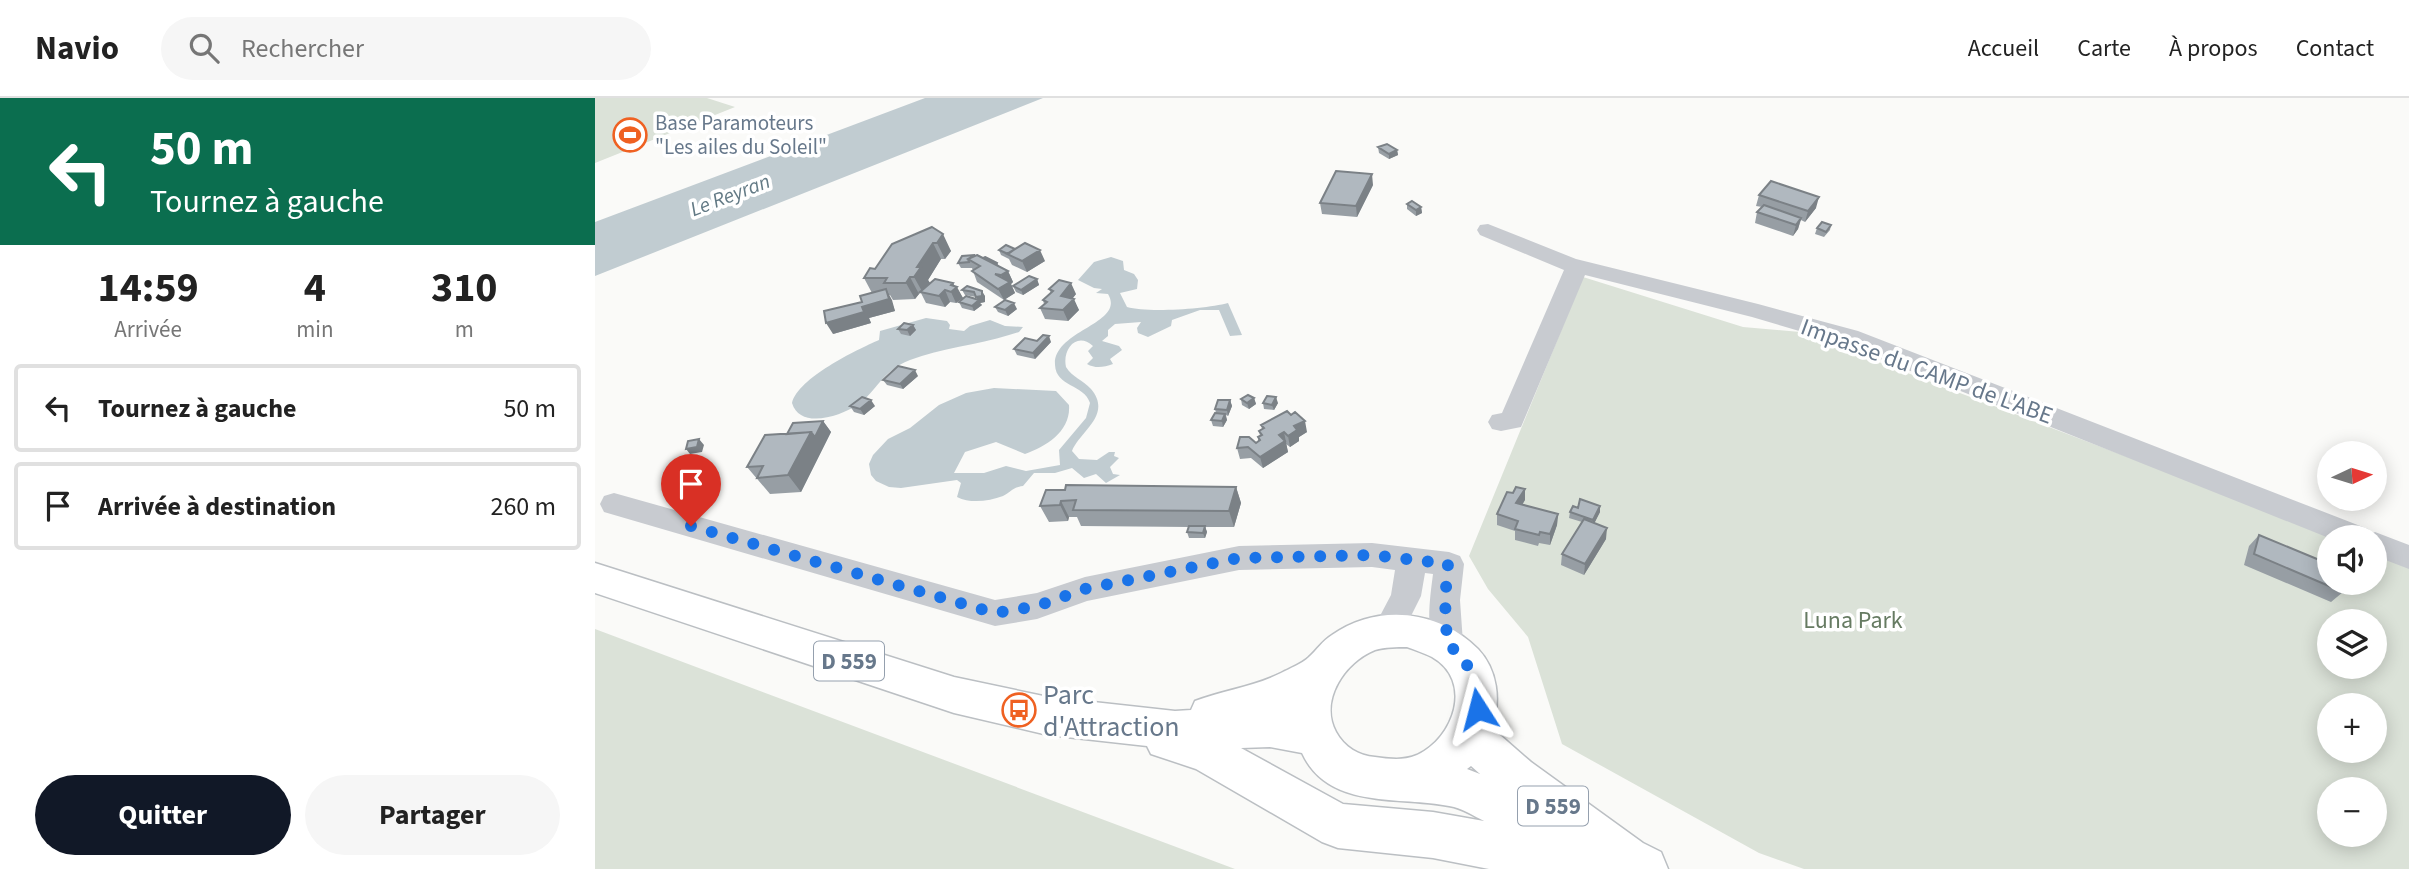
<!DOCTYPE html>
<html lang="fr">
<head>
<meta charset="utf-8">
<style>
  :root { --surface:#fff; --page:#f6f6f6; --text:#222; --muted:#767676; --line:#e0e0e0; --accent:#111827 }
  body { margin:0; font-family:"Source Sans 3",sans-serif; background:var(--page); color:var(--text); height:100vh; display:flex; flex-direction:column; font-size:26px; white-space:nowrap }
  * { box-sizing:border-box; margin:0 }
  p { font-size:23px; color:var(--muted) }
  .icon { flex:none; width:38px; height:38px; fill:none; stroke:currentColor; stroke-width:2; stroke-linecap:round; stroke-linejoin:round }
  .map { position:relative; flex:1; overflow:hidden }
  .panel { display:flex; flex-direction:column; background:var(--surface); width:595px }
  .panel>* { flex:none }
  .guide { background:#0b6e4f; color:#fff; overflow:hidden }
  .needle { width:46px; rotate:86deg }
  .fabs { position:absolute; left:1722px; top:343px; display:grid; gap:14px }
  .fabs a { display:grid; place-items:center; width:70px; height:70px; border-radius:50%; background:var(--surface); box-shadow:0 4px 18px #0003; font-size:35px }
  .pin { position:absolute; display:grid; place-items:center; width:60px; height:60px; color:#fff; margin:-72px -30px; border-radius:50% 50% 50% 0; rotate:-45deg; box-shadow:0 0 7px #0007 }
  .pin .icon { rotate:45deg }
  .me { position:absolute; width:77px; margin:-38px; rotate:351deg; stroke-linejoin:round; filter:drop-shadow(0 0 5px #0008) }
  .turn { display:flex; align-items:center; gap:24px; height:147px; padding:0 35px; font-size:32px }
  .turn .icon { width:91px; height:91px; stroke-width:2.5 }
  .turn b { display:block; font-size:49px; line-height:60px }
  .eta { display:flex; justify-content:space-evenly; align-items:center; height:119px; text-align:center }
  .eta b { font-size:42px; font-weight:700; line-height:49px }
  .cta { display:flex; gap:14px; margin-top:auto; padding:14px 35px }
  .cta a { flex:1; height:80px; border-radius:42px; background:var(--accent); color:#fff; font-size:28px; font-weight:700; line-height:80px; text-align:center }
  .cta a+a { background:var(--page); color:var(--text) }
  ul { padding:0; list-style:none }
  li { display:flex; align-items:center; gap:21px; height:88px; margin:0 14px 10px; padding:0 21px; border:4px solid var(--line); border-radius:7px }
  li div { flex:1 }
  li b { display:block; font-size:26px }
  li em { font-style:normal }
  header { display:flex; align-items:center; gap:42px; box-sizing:border-box; height:98px; padding:0 35px; background:var(--surface); border-bottom:2px solid var(--line) }
  header strong { font-size:33px }
  nav { display:flex; gap:38px; margin-inline-start:auto; font-size:24px }
  .search { width:490px; height:63px; background:var(--page); display:flex; align-items:center; gap:18px; box-sizing:border-box; padding:0 24px; border-radius:38px; color:var(--muted); font-size:26px }
  main { display:flex; flex:1; min-height:0 }
  .map>svg:first-child { display:block }
  .green { fill:#dbe2d8; fill-rule:evenodd }
  .water { fill:#c1ccd1 }
  .lines { fill:none; stroke-linecap:round; stroke-linejoin:round }
  .major-casing { stroke:#bbbfc3; stroke-width:3 }
  .minor { fill:#c8cbd0; fill-rule:evenodd }
  .major { fill:#fff; fill-rule:evenodd }
  .wall { fill:#979ea4 }
  .shaded-wall { fill:#7b8186 }
  .building { fill:#b0b8bf; stroke:#7b8186; stroke-width:2 }
  .route { stroke:#1a73e8; stroke-width:12; stroke-dasharray:0 21.6 }
  .labels { text-anchor:middle; stroke-width:7; stroke-linejoin:round; paint-order:stroke }
  .far-poi-label { font-size:21px; fill:#67788b; stroke:#fff; text-anchor:start }
  .far-water-label { font-size:21px; font-style:italic; fill:#637a85; stroke:#fff }
  .shield { fill:#fff; stroke:#95a0ae; stroke-width:2 }
  .shield-label { font-size:23px; font-weight:bold; fill:#67788b }
  .street-label { font-size:24px; fill:#67788b; stroke:#fff }
  .park-label { font-size:24px; fill:#667b62; stroke:#fff }
  .near-poi-label { font-size:28px; fill:#67788b; stroke:#fff; text-anchor:start }
</style>
</head>
<body>
<header>
<strong>Navio</strong>
<div class="search"><svg class="icon" aria-label="search" viewBox="0 0 24 24"><circle cx="10" cy="10" r="6"/><path d="M15 15l6 6"/></svg>Rechercher</div>
<nav><a>Accueil</a><a>Carte</a><a>À propos</a><a>Contact</a></nav>
</header>
<main>
<section class="panel">
<div class="guide">
<div class="turn"><svg class="icon" aria-label="left" viewBox="0 0 24 24"><path d="M17 20v-9H6M10 6l-5 5 5 5"/></svg><div><b>50 m</b>Tournez à gauche</div></div>
</div>
<div class="eta">
<div><b>14:59</b><p>Arrivée</p></div>
<div><b>4</b><p>min</p></div>
<div><b>310</b><p>m</p></div>
</div>
<ul>
<li><svg class="icon" aria-label="left" viewBox="0 0 24 24"><path d="M17 20v-9H6M10 6l-5 5 5 5"/></svg><div><b>Tournez à gauche</b></div><em>50 m</em></li>
<li><svg class="icon" aria-label="arrive" viewBox="0 0 24 24"><path d="M6 21V4h12l-3 4 3 4H6"/></svg><div><b>Arrivée à destination</b></div><em>260 m</em></li>
</ul>
<div class="cta"><a>Quitter</a><a>Partager</a></div>
</section>
<div class="map">
<svg width="1814" height="771" viewBox="0 0 1814 771">
  <rect width="100%" height="100%" fill="#fafaf8"/>
  <!-- green -->
  <path class="green" d="M 0,0 L 112,0 L 140,9 L 0,65 Z
    M 988,179 L 1148,229 L 1205,234 L 1742,439 L 1734,439 L 1734,485 L 1780,485 L 1780,454 L 1814,467 L 1814,771 L 1209,771 L 1164,755 L 967,646 L 933,539 L 893,491 L 874,458 ZM 1734,523 L 1780,523 L 1780,569 L 1734,569 ZM 1734,607 L 1780,607 L 1780,653 L 1734,653 ZM 1734,691 L 1780,691 L 1780,737 L 1734,737 Z
    M 0,531 L 640,771 L 0,771 Z"/>
  <!-- water -->
  <path class="water" d="M 330,0 L 448,0 L 0,178 L 0,124 Z
    M 516,159 L 528,163 L 529,172 L 539,176 L 543,182 L 542,191 L 525,195 L 532,209 C 552,215 611,211 633,205 L 647,237 L 635,238 L 624,212 L 605,212 L 577,222 L 576,228 L 553,239 L 543,235 L 542,230 L 546,224 L 520,226 L 513,232 L 513,238 L 507,243 L 524,248 L 527,252 L 515,261 L 518,266 C 509,269 501,271 492,266 L 498,260 L 493,253 L 498,248 C 482,233 467,251 471,269 C 477,279 488,282 496,291 C 518,317 484,334 477,353 L 484,361 L 502,362 L 514,354 L 520,354 L 519,358 L 524,360 L 515,369 L 518,376 L 525,377 L 511,385 L 501,376 L 489,380 L 477,370 L 460,375 L 439,375 L 428,388 C 418,389 416,394 408,398 C 394,403 376,406 362,399 L 366,385 L 362,382 L 306,390 L 294,389 L 281,383 L 276,377 L 274,366 L 278,357 L 293,341 L 315,330 L 344,307 L 371,295 L 399,290 L 461,293 L 474,307 C 476,333 452,348 430,356 L 401,344 L 370,354 L 359,375 L 389,375 L 411,368 L 431,373 L 465,367 L 464,352 L 491,320 L 495,305 C 489,286 461,289 460,267 C 458,232 531,226 513,196 L 501,195 L 507,191 L 499,190 L 483,182 L 499,164 Z
    M 331,220 L 352,223 L 355,227 L 354,231 L 369,233 L 375,228 L 395,222 L 410,228 L 428,229 L 424,234 L 414,237 C 382,247 346,250 315,262 C 285,274 283,293 262,307 C 246,318 205,332 197,305 C 203,280 261,252 284,242 L 285,233 Z"/>
  <g class="lines">
    <defs>
      <path id="major" d="M 0,465 L 359,579 L 453,599 L 580,613 L 596,612 L 600,603 C 629,592 658,589 686,575 C 695,570 707,566 714,559 C 722,552 727,543 737,537 C 783,505 844,512 883,551 C 903,572 906,603 897,630 L 936,664 L 1048,745 L 1066,754 L 1073,771 L 894,771 L 838,760 L 743,750 L 727,744 L 601,671 L 556,656 L 552,648 L 453,637 L 359,615 L 0,495 ZM 812,549 C 820,552 829,555 837,559 C 879,583 859,640 822,657 C 807,663 795,661 780,659 C 764,658 749,649 741,634 C 724,602 750,564 780,552 C 790,549 802,549 812,549 ZM 675,649 L 707,655 C 734,714 808,697 859,709 C 870,712 879,718 889,723 L 838,714 L 748,706 L 646,650 ZM 876,668 L 885,676 L 872,671 Z"/>
    </defs>
    <!-- major casing -->
    <use href="#major" class="major-casing"/>
    <!-- minor -->
    <path class="minor" d="M 893,126 L 981,161 L 1163,206 L 1263,233 L 1773,431 L 1776,436 L 1780,434 L 1814,447 L 1814,471 L 1780,458 L 1780,439 L 1734,440 L 1245,245 L 1157,219 L 990,177 L 926,329 L 906,333 L 897,331 L 893,324 L 897,317 L 907,315 L 969,172 L 885,137 L 882,132 L 885,127 Z
      M 19,395 L 400,502 L 442,495 L 490,479 L 644,448 L 777,445 L 854,454 L 865,458 L 869,466 L 865,502 L 868,545 L 863,555 L 852,559 L 841,555 C 830,532 835,500 838,476 L 830,475 L 826,498 L 804,542 L 793,546 L 782,542 L 777,533 L 796,497 L 800,472 L 777,469 L 644,472 L 492,503 L 442,521 L 400,528 L 9,414 L 5,406 L 9,398 Z"/>
    <!-- major -->
    <use href="#major" class="major"/>
  </g>
  <!-- wall -->
  <path class="wall" d="M 783,49 L 802,52 L 803,57 L 794,61 L 784,55 Z
    M 778,87 L 762,119 L 727,116 L 725,105 Z
    M 1164,97 L 1221,110 L 1210,124 L 1206,122 L 1203,131 L 1198,138 L 1160,125 L 1162,114 L 1167,109 L 1161,108 Z
    M 812,106 L 826,109 L 827,115 L 821,118 L 812,111 Z
    M 1236,127 L 1235,132 L 1229,139 L 1220,136 L 1222,130 Z
    M 337,129 L 356,153 L 350,161 L 346,161 L 333,182 L 335,185 L 360,188 L 368,200 L 361,205 L 355,204 L 350,209 L 331,205 L 326,195 L 324,196 L 320,201 L 298,202 L 295,197 L 294,197 L 300,213 L 274,220 L 276,225 L 238,236 L 277,195 L 269,180 Z
    M 404,152 L 450,163 L 432,174 L 417,167 L 414,161 L 406,157 Z
    M 388,160 L 402,165 L 404,168 L 413,173 L 418,184 L 416,186 L 420,195 L 409,202 L 382,184 L 377,170 L 366,170 L 363,165 Z
    M 442,181 L 444,187 L 428,197 L 421,194 L 418,188 Z
    M 372,188 L 390,198 L 390,204 L 385,205 L 387,207 L 379,213 L 367,210 L 364,204 L 382,201 L 381,199 L 370,197 L 367,192 Z
    M 454,191 L 481,196 L 477,201 L 484,212 L 473,223 L 450,221 L 445,210 L 449,206 L 448,202 L 456,195 Z
    M 400,209 L 422,211 L 413,218 L 403,214 Z
    M 318,227 L 321,232 L 315,238 L 306,236 L 303,231 Z
    M 442,243 L 456,244 L 440,261 L 422,257 L 419,251 Z
    M 323,278 L 308,291 L 292,287 L 288,282 Z
    M 659,300 L 661,306 L 654,311 L 647,307 L 646,301 Z
    M 635,302 L 637,308 L 633,318 L 631,317 L 632,322 L 628,329 L 618,328 L 616,322 L 621,315 L 620,311 Z
    M 668,305 L 683,305 L 679,312 L 669,311 Z
    M 255,308 L 280,308 L 269,317 L 259,314 Z
    M 228,323 L 236,334 L 206,394 L 175,396 L 152,369 L 192,336 Z
    M 666,327 L 712,334 L 704,339 L 704,343 L 695,349 L 691,346 L 693,354 L 668,370 L 656,360 L 645,361 L 642,350 L 661,345 L 663,343 L 663,339 L 665,338 L 664,333 L 667,331 Z
    M 641,389 L 646,405 L 639,429 L 610,429 L 612,434 L 610,440 L 594,440 L 592,434 L 594,429 L 486,428 L 482,419 L 474,419 L 473,423 L 454,424 L 445,408 L 451,392 Z
    M 930,402 L 927,407 L 963,416 L 962,427 L 955,447 L 944,445 L 943,448 L 920,442 L 920,433 L 902,427 L 902,416 Z
    M 1005,408 L 1005,414 L 999,425 L 1011,441 L 989,477 L 966,467 L 967,456 L 987,424 L 974,420 L 975,414 L 983,410 Z
    M 1664,437 L 1748,494 L 1736,504 L 1649,467 L 1654,448 Z"/>
  <!-- shaded-wall -->
  <path class="shaded-wall" d="M 802,52 L 803,57 L 794,61 L 794,56 Z
    M 777,76 L 778,87 L 762,119 L 761,108 Z
    M 1224,99 L 1221,110 L 1210,124 L 1213,113 Z
    M 826,109 L 827,115 L 821,118 L 821,112 Z
    M 1206,120 L 1203,131 L 1198,138 L 1201,127 Z
    M 348,136 L 356,153 L 350,161 L 342,145 Z
    M 338,145 L 346,161 L 333,182 L 335,185 L 328,195 L 319,179 L 322,169 Z
    M 445,152 L 450,163 L 432,174 L 427,163 Z
    M 413,173 L 418,184 L 416,186 L 420,195 L 409,202 L 403,191 L 411,187 L 406,177 Z
    M 315,179 L 324,196 L 320,201 L 311,185 Z
    M 442,181 L 444,187 L 428,197 L 426,192 Z
    M 358,185 L 361,190 L 362,189 L 368,200 L 361,205 L 356,194 L 356,187 Z
    M 476,185 L 481,196 L 471,209 L 466,198 Z
    M 291,191 L 297,202 L 300,213 L 274,220 L 276,225 L 238,236 L 231,225 Z
    M 350,192 L 355,204 L 350,209 L 344,198 Z
    M 387,193 L 390,198 L 390,204 L 385,205 L 387,207 L 379,213 L 377,208 L 383,202 L 381,199 Z
    M 479,201 L 484,212 L 473,223 L 468,212 Z
    M 419,205 L 422,211 L 413,218 L 410,212 Z
    M 318,227 L 321,232 L 315,238 L 312,232 Z
    M 454,238 L 456,244 L 440,261 L 438,255 Z
    M 320,272 L 323,278 L 308,291 L 305,286 Z
    M 681,299 L 683,305 L 679,312 L 677,307 Z
    M 659,300 L 661,306 L 654,311 L 652,305 Z
    M 276,302 L 280,308 L 269,317 L 265,311 Z
    M 635,302 L 637,308 L 633,318 L 632,312 Z
    M 630,316 L 632,322 L 628,329 L 627,323 Z
    M 228,323 L 236,334 L 206,394 L 193,377 L 216,334 Z
    M 710,323 L 712,334 L 704,339 L 704,343 L 695,349 L 693,338 L 699,328 Z
    M 689,334 L 693,354 L 668,370 L 665,359 L 684,337 Z
    M 104,341 L 109,347 L 107,354 L 95,356 L 91,351 Z
    M 641,389 L 646,405 L 639,429 L 634,413 Z
    M 930,391 L 930,402 L 921,416 L 921,405 Z
    M 466,403 L 474,419 L 473,423 L 465,407 Z
    M 1005,408 L 1005,414 L 998,428 L 998,422 Z
    M 963,416 L 962,427 L 955,447 L 955,436 Z
    M 610,428 L 612,434 L 610,440 L 608,435 Z
    M 1012,430 L 1011,441 L 989,477 L 990,466 Z"/>
  <!-- building -->
  <path class="building" d="M 792,46 L 802,52 L 794,56 L 783,49 Z
    M 741,73 L 777,76 L 761,108 L 725,105 Z
    M 1176,83 L 1224,99 L 1213,113 L 1164,97 Z
    M 817,103 L 826,109 L 821,112 L 812,106 Z
    M 1169,107 L 1206,120 L 1201,127 L 1162,114 Z
    M 1227,124 L 1236,127 L 1231,134 L 1222,130 Z
    M 337,129 L 348,136 L 342,145 L 338,145 L 322,169 L 326,169 L 319,179 L 315,179 L 311,185 L 289,185 L 292,180 L 269,180 L 275,170 L 280,171 L 297,146 Z
    M 430,145 L 445,152 L 427,163 L 412,156 Z
    M 411,147 L 420,151 L 413,156 L 404,152 Z
    M 380,157 L 373,161 L 374,164 L 363,165 L 367,158 Z
    M 382,157 L 413,173 L 406,177 L 400,176 L 415,184 L 403,191 L 377,173 L 385,168 L 373,161 Z
    M 390,159 L 402,165 L 401,167 L 388,160 Z
    M 434,178 L 442,181 L 426,192 L 418,188 Z
    M 340,181 L 358,185 L 356,187 L 362,189 L 356,194 L 350,192 L 344,198 L 325,194 Z
    M 464,182 L 476,185 L 466,198 L 479,201 L 468,212 L 445,210 L 452,204 L 448,202 L 458,193 L 454,191 Z
    M 372,188 L 387,193 L 387,198 L 381,199 L 379,194 L 367,192 Z
    M 291,191 L 294,201 L 267,209 L 269,214 L 231,225 L 229,213 L 267,204 L 265,198 Z
    M 371,198 L 384,202 L 377,208 L 364,204 Z
    M 410,202 L 419,205 L 410,212 L 400,209 Z
    M 309,225 L 318,227 L 312,232 L 303,231 Z
    M 448,237 L 454,238 L 438,255 L 419,251 L 430,240 L 442,243 Z
    M 303,268 L 320,272 L 305,286 L 288,282 Z
    M 653,297 L 659,300 L 652,305 L 646,301 Z
    M 672,298 L 681,299 L 677,307 L 668,305 Z
    M 267,299 L 276,302 L 265,311 L 255,308 Z
    M 623,302 L 635,302 L 632,312 L 620,311 Z
    M 692,313 L 696,317 L 700,314 L 710,323 L 699,328 L 702,332 L 693,338 L 689,334 L 684,337 L 690,343 L 665,359 L 653,349 L 642,350 L 645,339 L 654,339 L 661,345 L 665,342 L 663,339 L 667,337 L 664,333 L 669,330 L 666,327 Z
    M 620,315 L 630,316 L 627,323 L 616,322 Z
    M 228,323 L 220,339 L 216,334 L 192,336 L 198,325 Z
    M 216,334 L 193,377 L 162,380 L 168,368 L 152,369 L 170,337 Z
    M 104,341 L 102,349 L 91,351 L 93,343 Z
    M 471,387 L 641,389 L 634,413 L 478,412 L 481,402 L 466,403 L 465,407 L 445,408 L 451,392 L 470,392 Z
    M 921,389 L 930,391 L 921,405 L 963,416 L 955,436 L 945,434 L 944,437 L 920,431 L 923,423 L 902,416 L 912,394 L 918,395 Z
    M 985,401 L 1005,408 L 998,422 L 975,414 L 978,408 L 983,410 Z
    M 989,421 L 1012,430 L 990,466 L 967,456 Z
    M 594,428 L 610,428 L 608,435 L 592,434 Z
    M 1664,437 L 1734,466 L 1734,485 L 1750,485 L 1748,494 L 1659,456 Z"/>
  <g class="lines">
    <!-- route -->
    <path class="route" d="M 96,428 L 400,515 L 442,508 L 490,491 L 644,460 L 777,457 L 853,466 L 850,502 L 852,545 C 876,567 881,578 883,611"/>
  </g>
  <!-- icons -->
  <defs>
    <symbol id="stadium-ring" viewBox="-11 -11 22 22"><circle r="9.5" fill="#fff" stroke="#ef6122" stroke-width="1.5"/><path d="M0-5a6.5 5 0 1 0 0 10a6.5 5 0 1 0 0-10ZM-3.5-1.8h7v3.6h-7Z" fill="#ef6122"/></symbol>
    <symbol id="bus-ring" viewBox="-11 -11 22 22"><circle r="9.5" fill="#fff" stroke="#ef6122" stroke-width="1.5"/><path d="M-5-6H5V4H4V6H2V4H-2V6H-4V4H-5ZM-3.5-4V0h7V-4ZM-3.5 1.2v1.5H-2V1.2ZM2 1.2v1.5H3.5V1.2Z" fill="#ef6122"/></symbol>
  </defs>
  <g fill-rule="evenodd">
    <use href="#stadium-ring" x="16" y="18" width="38" height="38"/>
    <use href="#bus-ring" x="405" y="593" width="38" height="38"/>
  </g>
  <g class="labels">
    <!-- far-poi labels -->
    <g class="far-poi-label">
      <text x="60" y="32">Base Paramoteurs<tspan x="60" dy="24">"Les ailes du Soleil"</tspan></text>
    </g>
    <!-- far-water labels -->
    <g class="far-water-label">
      <text transform="translate(135 97) rotate(-21)" y="7">Le Reyran</text>
    </g>
    <!-- shield labels -->
    <g class="shield">
      <rect x="219" y="543.5" width="70" height="39" rx="5"/>
      <rect x="923" y="688.5" width="70" height="39" rx="5"/>
    </g>
    <g class="shield-label">
      <text x="254" y="571">D 559</text>
      <text x="958" y="716">D 559</text>
    </g>
    <!-- street labels -->
    <g class="street-label">
      <text transform="translate(1332 273) rotate(20)" y="8">Impasse du CAMP de L'ABE</text>
    </g>
    <!-- park labels -->
    <g class="park-label">
      <text x="1258" y="530">Luna Park</text>
    </g>
    <!-- near-poi labels -->
    <g class="near-poi-label">
      <text x="448" y="606">Parc<tspan x="448" dy="32">d'Attraction</tspan></text>
    </g>
  </g>
</svg>
<div class="fabs">
<a><svg class="needle" viewBox="-14 -14 28 28"><path d="M0-13l5 13h-10z" fill="#e53935"/><path d="M0 13l5-13h-10z" fill="#767676"/></svg></a>
<a><svg class="icon" aria-label="sound" viewBox="0 0 24 24"><path d="M4 9h4l5-4v14l-5-4H4zM17 9q2 3 0 6"/></svg></a>
<a><svg class="icon" aria-label="layers" viewBox="0 0 24 24"><path d="M12 4l9 5-9 5-9-5zM3 14l9 5 9-5"/></svg></a>
<a>+</a>
<a>−</a>
</div>
<div class="pin" style="left:96px;top:428px;background:#d93025"><svg class="icon" aria-label="arrive" viewBox="0 0 24 24"><path d="M6 21V4h12l-3 4 3 4H6"/></svg></div>
<svg class="me" style="left:883px;top:611px" viewBox="-20 -20 40 40"><path d="M0-17L14 15 0 8-14 15z" fill="#1a73e8" stroke="#fff" stroke-width="4"/></svg>
</div>
</main>
</body>
</html>
